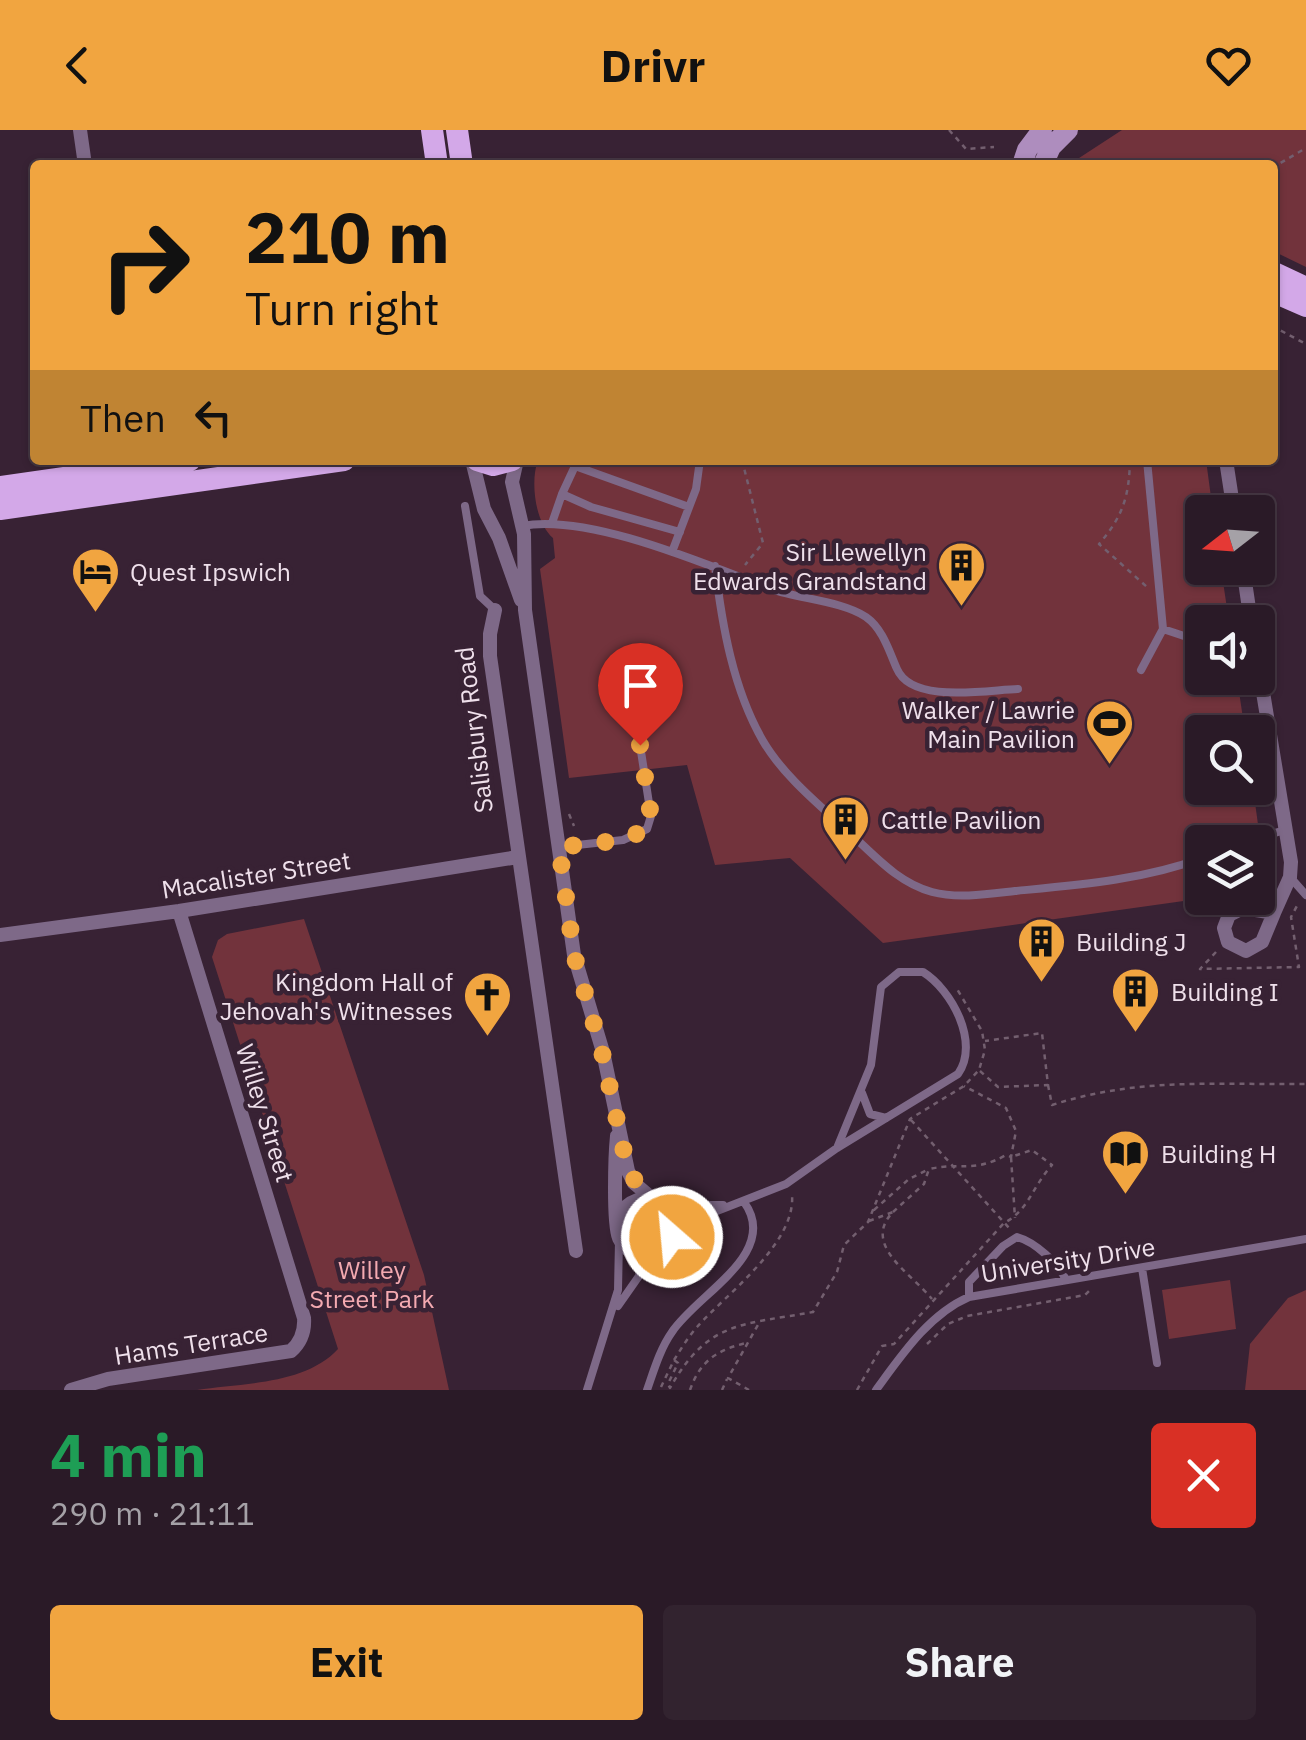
<!DOCTYPE html>
<html lang="en">
<head>
<meta charset="utf-8">
<style>
  :root { --surface:#2a1a27; --page:#32232f; --text:#f1f3f6; --muted:#a5a1a7; --line:#463844; --accent:#f1a540 }
  body { margin:0; font-family:"IBM Plex Sans",sans-serif; background:var(--page); color:var(--text); height:100vh; display:flex; flex-direction:column; font-size:38px; white-space:nowrap }
  * { box-sizing:border-box; margin:0 }
  p { font-size:32px; color:var(--muted) }
  .icon { flex:none; width:55px; height:55px; fill:none; stroke:currentColor; stroke-width:2; stroke-linecap:round; stroke-linejoin:round }
  .map { position:relative; height:1260px; overflow:hidden }
  .side { display:flex; flex-direction:column; background:var(--surface); flex:1 }
  .side>* { flex:none }
  .hud { position:absolute; left:30px; top:30px; width:1248px; height:305px; border-radius:10px; box-shadow:0 2px 8px #0004,0 0 0 2px var(--line); background:#f1a540; color:#111; overflow:hidden }
  .needle { width:65px; rotate:253deg }
  .fabs { position:absolute; left:1185px; top:365px; display:grid; gap:20px }
  .fabs a { display:grid; place-items:center; width:90px; height:90px; border-radius:10px; background:var(--surface); box-shadow:0 2px 8px #0004,0 0 0 2px var(--line); font-size:50px }
  .pin { position:absolute; display:grid; place-items:center; width:85px; height:85px; color:#fff; margin:-102px -42px; border-radius:50% 50% 50% 0; rotate:-45deg; box-shadow:0 0 10px #0007 }
  .pin .icon { rotate:45deg }
  .me { position:absolute; width:110px; margin:-55px; rotate:333deg; stroke-linejoin:round; filter:drop-shadow(0 0 8px #0008) }
  .turn { display:flex; align-items:center; gap:35px; height:210px; padding:0 50px; font-size:45px }
  .turn .icon { width:130px; height:130px; stroke-width:2.5 }
  .turn b { display:block; font-size:70px; line-height:85px }
  .then { display:flex; align-items:center; height:95px; padding:0 50px; background:#0003; gap:20px; font-size:38px }
  .round { display:grid; place-items:center; flex:none; width:105px; height:105px; border-radius:10px; background:var(--page) }
  .head { display:flex; align-items:center; justify-content:space-between; height:170px; padding:0 50px }
  h1 { font-size:60px; font-weight:800; line-height:75px; color:#1e9e55 }
  .primary-button { display:flex; gap:20px; margin-top:auto; padding:20px 50px }
  .primary-button a { flex:1; height:115px; border-radius:10px; background:var(--accent); color:#111; font-size:40px; font-weight:800; line-height:115px; text-align:center }
  .primary-button a+a { background:var(--page); color:var(--text) }
  header { display:flex; justify-content:space-between; align-items:center; height:130px; padding:0 50px; background:var(--accent); color:#111; font-size:45px; font-weight:800 }
  .map>svg:first-child { display:block }
  .green { fill:#72333c }
  .lines { fill:none; stroke-linecap:round; stroke-linejoin:round }
  .path { stroke:#735f6f; stroke-width:2.5; stroke-dasharray:5 5; stroke-linecap:butt }
  .service { stroke:#7e6988; stroke-width:8 }
  .minor { stroke:#7e6988; stroke-width:14 }
  .secondary { stroke:#ae8dbe; stroke-width:20 }
  .primary { stroke:#d3a8e8; stroke-width:22 }
  .route { stroke:#f1a540; stroke-width:18; stroke-dasharray:0 32.4 }
  .labels { text-anchor:middle; stroke-width:9; stroke-linejoin:round; paint-order:stroke }
  .poi-label { font-size:25px; fill:#efe0eb; stroke:#382234; text-anchor:start }
  .street-label { font-size:25px; fill:#efe0eb; stroke:#382234 }
  .park-label { font-size:25px; fill:#f4aab1; stroke:#382234 }
</style>
</head>
<body>
<header><svg class="icon" aria-label="back" viewBox="0 0 24 24"><path d="M15 5l-7 7 7 7"/></svg>Drivr<svg class="icon" aria-label="heart" viewBox="0 0 24 24"><path d="M12 20l-8-8c-3-5 5-10 8-4 3-6 11-1 8 4z"/></svg></header>
<div class="map">
<svg width="1306" height="1260" viewBox="0 0 1306 1260">
  <rect width="100%" height="100%" fill="#382234"/>
  <!-- green -->
  <path class="green" d="M 1122,0 L 1306,0 L 1306,137 L 1273,121 L 1272,35 L 1087,35 L 1076,30 Z
    M 538,330 L 1206,330 L 1213,382 L 1202,382 L 1202,438 L 1221,438 L 1229,492 L 1202,492 L 1202,548 L 1237,548 L 1245,602 L 1202,602 L 1202,658 L 1253,658 L 1267,760 L 1258,761 L 1258,712 L 1202,712 L 1202,768 L 1205,768 L 883,813 L 790,728 L 715,735 L 687,635 L 569,648 L 540,439 L 555,428 L 553,408 C 535,393 530,351 538,330 Z
    M 304,789 L 424,1145 L 449,1260 L 197,1260 C 241,1253 305,1255 338,1219 L 212,827 L 218,810 L 227,804 Z
    M 1230,1150 L 1236,1199 L 1169,1209 L 1162,1160 Z
    M 1306,1160 L 1306,1260 L 1245,1260 L 1250,1214 L 1288,1168 Z"/>
  <g class="lines">
    <!-- path -->
    <path class="path" d="M 949,0 L 966,19 L 994,17
      M 1272,38 L 1306,18
      M 1272,196 L 1306,214
      M 742,330 L 763,413 L 745,435
      M 1130,330 C 1129,367 1123,386 1099,414 L 1147,457
      M 569,684 L 574,696
      M 1216,822 L 1200,839 L 1299,837 L 1291,787 L 1298,774
      M 980,941 L 998,957 L 1048,955 L 1042,903 L 985,911
      M 1048,955 L 1052,975 C 1139,947 1216,955 1306,954
      M 911,990 L 1010,1099
      M 874,1080 L 909,1049 L 927,1040
      M 893,1082 L 924,1054 L 929,1039 C 961,1032 974,1043 1006,1025 L 1011,1027 L 1016,1001 L 1006,978 L 964,956
      M 869,1091 L 893,1082 C 861,1115 912,1144 932,1169
      M 927,1214 L 948,1194 L 967,1186 L 1085,1165 L 1092,1158
      M 674,1230 C 681,1219 688,1207 697,1197 C 724,1166 796,1114 792,1065
      M 661,1257 L 674,1230 L 678,1233 L 668,1254 L 670,1258 C 708,1190 743,1195 813,1182 L 837,1142 L 844,1115 L 868,1092 L 910,989 L 964,956 L 979,940 L 985,920 L 982,901 L 957,859
      M 690,1260 C 700,1231 717,1220 746,1213
      M 722,1260 L 727,1249
      M 749,1260 L 728,1248 L 759,1193
      M 857,1260 L 882,1216 L 894,1214 L 1004,1093 C 1029,1080 1032,1057 1052,1035 L 1032,1020 L 1011,1027 L 1015,1088"/>
    <!-- service -->
    <path class="service" d="M 1147,330 L 1163,499
      M 465,376 L 480,466 L 495,480
      M 552,393 L 562,364
      M 522,396 C 589,383 707,435 771,459 C 799,469 842,471 866,487 C 883,499 889,521 897,539 C 912,574 986,560 1018,559
      M 680,402 L 591,377 L 562,364 L 575,336 L 689,377
      M 672,422 L 696,359 L 700,330
      M 715,436 C 722,495 733,559 763,611 C 784,647 822,677 852,705 C 877,728 899,753 932,762 C 958,769 989,764 1015,761 C 1078,755 1143,750 1202,728
      M 1141,540 L 1163,499 L 1202,512
      M 1243,712 L 1285,700
      M 559,717 L 623,710 L 647,699 L 651,686 L 640,615
      M 1290,747 L 1306,765
      M 862,963 L 870,984 L 886,988
      M 663,1075 L 723,1075
      M 674,1106 L 717,1081 L 786,1054 L 837,1018 L 958,944 C 980,913 952,860 923,842 L 899,842 L 881,857 L 871,935 L 837,1018
      M 1142,1138 L 1157,1233
      M 969,1167 L 969,1152 L 1003,1116 L 1017,1107 C 1035,1112 1058,1133 1066,1150
      M 618,1176 L 653,1126
      M 587,1260 L 618,1160 L 619,1111
      M 647,1260 C 654,1240 660,1219 672,1202 C 697,1164 781,1123 744,1072
      M 876,1260 C 901,1226 929,1184 969,1167 L 1306,1109"/>
    <!-- minor -->
    <path class="minor" d="M 80,0 L 85,35
      M 472,330 L 484,379 L 499,408 L 521,470
      M 517,330 L 512,352 L 524,404 L 525,480 L 574,825 L 603,922 L 628,1041 L 634,1053 L 654,1070
      M 1226,330 L 1234,382
      M 1243,438 L 1251,492
      M 495,480 L 490,504 L 490,526 L 576,1121
      M 1258,532 L 1291,732 L 1290,747 L 1274,783
      M 1243,778 L 1274,783 L 1262,812 L 1246,821 L 1228,812 L 1224,798 L 1229,785 Z
      M 0,805 L 179,781 L 518,727
      M 617,1006 C 615,1025 613,1093 619,1108 C 624,1118 633,1124 644,1125 C 654,1125 664,1120 670,1110 C 688,1077 637,1049 618,1088
      M 71,1260 L 108,1249 L 291,1221 C 301,1212 305,1202 304,1188 L 179,781"/>
    <!-- secondary -->
    <path class="secondary" d="M 1022,35 L 1027,20 L 1042,0
      M 1043,35 L 1051,17 L 1068,0"/>
    <!-- primary -->
    <path class="primary" d="M 432,0 L 437,35
      M 457,0 L 462,35
      M 1272,142 L 1306,158
      M 1272,161 L 1306,176
      M 477,330 L 493,335 L 512,330
      M 0,357 L 190,330
      M 0,379 L 344,330"/>
  </g>
  <g class="lines">
    <!-- route -->
    <path class="route" d="M 640,615 L 651,686 L 647,699 L 623,710 L 559,717 L 574,825 L 602,922 L 628,1040 L 642,1061 L 669,1082 L 673,1094 L 672,1107"/>
  </g>
  <!-- icons -->
  <defs>
    <symbol id="building-pin" viewBox="-11 -11 22 30"><path d="M0 17L-7.5 6A9.5 9.5 0 1 1 7.5 6Z" fill="#f1a540" stroke="#382234"/><path d="M-4-6H4V6H1V3H-1V6H-4ZM-2.5-4.3h1.7v1.8h-1.7ZM.8-4.3h1.7v1.8H.8ZM-2.5-1h1.7V.8h-1.7ZM.8-1h1.7V.8H.8Z" fill="#111"/></symbol>
    <symbol id="hotel-pin" viewBox="-11 -11 22 30"><path d="M0 17L-7.5 6A9.5 9.5 0 1 1 7.5 6Z" fill="#f1a540" stroke="#382234"/><path d="M-6-4.5h1.5V1H6V5H4.5V3h-9V5H-6ZM-4 0a1.8 1.8 0 1 1 3.6 0ZM.5 0V-2.5h3Q6-2.5 6 0Z" fill="#111"/></symbol>
    <symbol id="stadium-pin" viewBox="-11 -11 22 30"><path d="M0 17L-7.5 6A9.5 9.5 0 1 1 7.5 6Z" fill="#f1a540" stroke="#382234"/><path d="M0-5a6.5 5 0 1 0 0 10a6.5 5 0 1 0 0-10ZM-3.5-1.8h7v3.6h-7Z" fill="#111"/></symbol>
    <symbol id="church-pin" viewBox="-11 -11 22 30"><path d="M0 17L-7.5 6A9.5 9.5 0 1 1 7.5 6Z" fill="#f1a540" stroke="#382234"/><path d="M-1.2-6h2.4v3.5h3.3v2.4h-3.3V6h-2.4V-.1h-3.3v-2.4h3.3Z" fill="#111"/></symbol>
    <symbol id="library-pin" viewBox="-11 -11 22 30"><path d="M0 17L-7.5 6A9.5 9.5 0 1 1 7.5 6Z" fill="#f1a540" stroke="#382234"/><path d="M-6-4Q-3-5.5-.7-3.5V5Q-3 3-6 4ZM6-4Q3-5.5 .7-3.5V5Q3 3 6 4Z" fill="#111"/></symbol>
  </defs>
  <g fill-rule="evenodd">
    <use href="#building-pin" x="934" y="408" width="55" height="75"/>
    <use href="#hotel-pin" x="68" y="414" width="55" height="75"/>
    <use href="#stadium-pin" x="1082" y="566" width="55" height="75"/>
    <use href="#building-pin" x="818" y="662" width="55" height="75"/>
    <use href="#building-pin" x="1014" y="784" width="55" height="75"/>
    <use href="#building-pin" x="1108" y="834" width="55" height="75"/>
    <use href="#church-pin" x="460" y="838" width="55" height="75"/>
    <use href="#library-pin" x="1098" y="996" width="55" height="75"/>
  </g>
  <g class="labels">
    <!-- poi labels -->
    <g class="poi-label">
      <text x="927" y="431" text-anchor="end">Sir Llewellyn<tspan x="927" dy="29">Edwards Grandstand</tspan></text>
      <text x="130" y="451">Quest Ipswich</text>
      <text x="1075" y="589" text-anchor="end">Walker / Lawrie<tspan x="1075" dy="29">Main Pavilion</tspan></text>
      <text x="881" y="699">Cattle Pavilion</text>
      <text x="1076" y="821">Building J</text>
      <text x="453" y="861" text-anchor="end">Kingdom Hall of<tspan x="453" dy="29">Jehovah's Witnesses</tspan></text>
      <text x="1171" y="871">Building I</text>
      <text x="1161" y="1033">Building H</text>
    </g>
    <!-- street labels -->
    <g class="street-label">
      <text transform="translate(474 600) rotate(-97)" y="9">Salisbury Road</text>
      <text transform="translate(256 745) rotate(-9)" y="9">Macalister Street</text>
      <text transform="translate(265 983) rotate(73)" y="9">Willey Street</text>
      <text transform="translate(1068 1130) rotate(-9)" y="9">University Drive</text>
      <text transform="translate(191 1214) rotate(-9)" y="9">Hams Terrace</text>
    </g>
    <!-- park labels -->
    <g class="park-label">
      <text x="372" y="1149">Willey<tspan x="372" dy="29">Street Park</tspan></text>
    </g>
  </g>
</svg>
<div class="fabs">
<a><svg class="needle" viewBox="-14 -14 28 28"><path d="M0-13l5 13h-10z" fill="#e53935"/><path d="M0 13l5-13h-10z" fill="#a5a1a7"/></svg></a>
<a><svg class="icon" aria-label="sound" viewBox="0 0 24 24"><path d="M4 9h4l5-4v14l-5-4H4zM17 9q2 3 0 6"/></svg></a>
<a><svg class="icon" aria-label="search" viewBox="0 0 24 24"><circle cx="10" cy="10" r="6"/><path d="M15 15l6 6"/></svg></a>
<a><svg class="icon" aria-label="layers" viewBox="0 0 24 24"><path d="M12 4l9 5-9 5-9-5zM3 14l9 5 9-5"/></svg></a>
</div>
<div class="pin" style="left:640px;top:615px;background:#d93025"><svg class="icon" aria-label="arrive" viewBox="0 0 24 24"><path d="M6 21V4h12l-3 4 3 4H6"/></svg></div>
<svg class="me" style="left:672px;top:1107px" viewBox="-20 -20 40 40"><circle r="17" fill="#f1a540" stroke="#fff" stroke-width="3"/><path d="M0-11L8 9 0 5-8 9z" fill="#fff"/></svg>
<div class="hud">
<div class="turn"><svg class="icon" aria-label="right" viewBox="0 0 24 24"><path d="M7 20v-9h11M14 6l5 5-5 5"/></svg><div><b>210 m</b>Turn right</div></div>
<div class="then">Then<svg class="icon" aria-label="left" viewBox="0 0 24 24"><path d="M17 20v-9H6M10 6l-5 5 5 5"/></svg></div>
</div>
</div>
<section class="side">
<div class="head"><div><h1>4 min</h1><p>290 m · 21:11</p></div><a class="round" style="background:#d93025;color:#fff"><svg class="icon" aria-label="close" viewBox="0 0 24 24"><path d="M6 6l12 12M18 6L6 18"/></svg></a></div>
<div class="primary-button"><a>Exit</a><a>Share</a></div>
</section>
</body>
</html>
